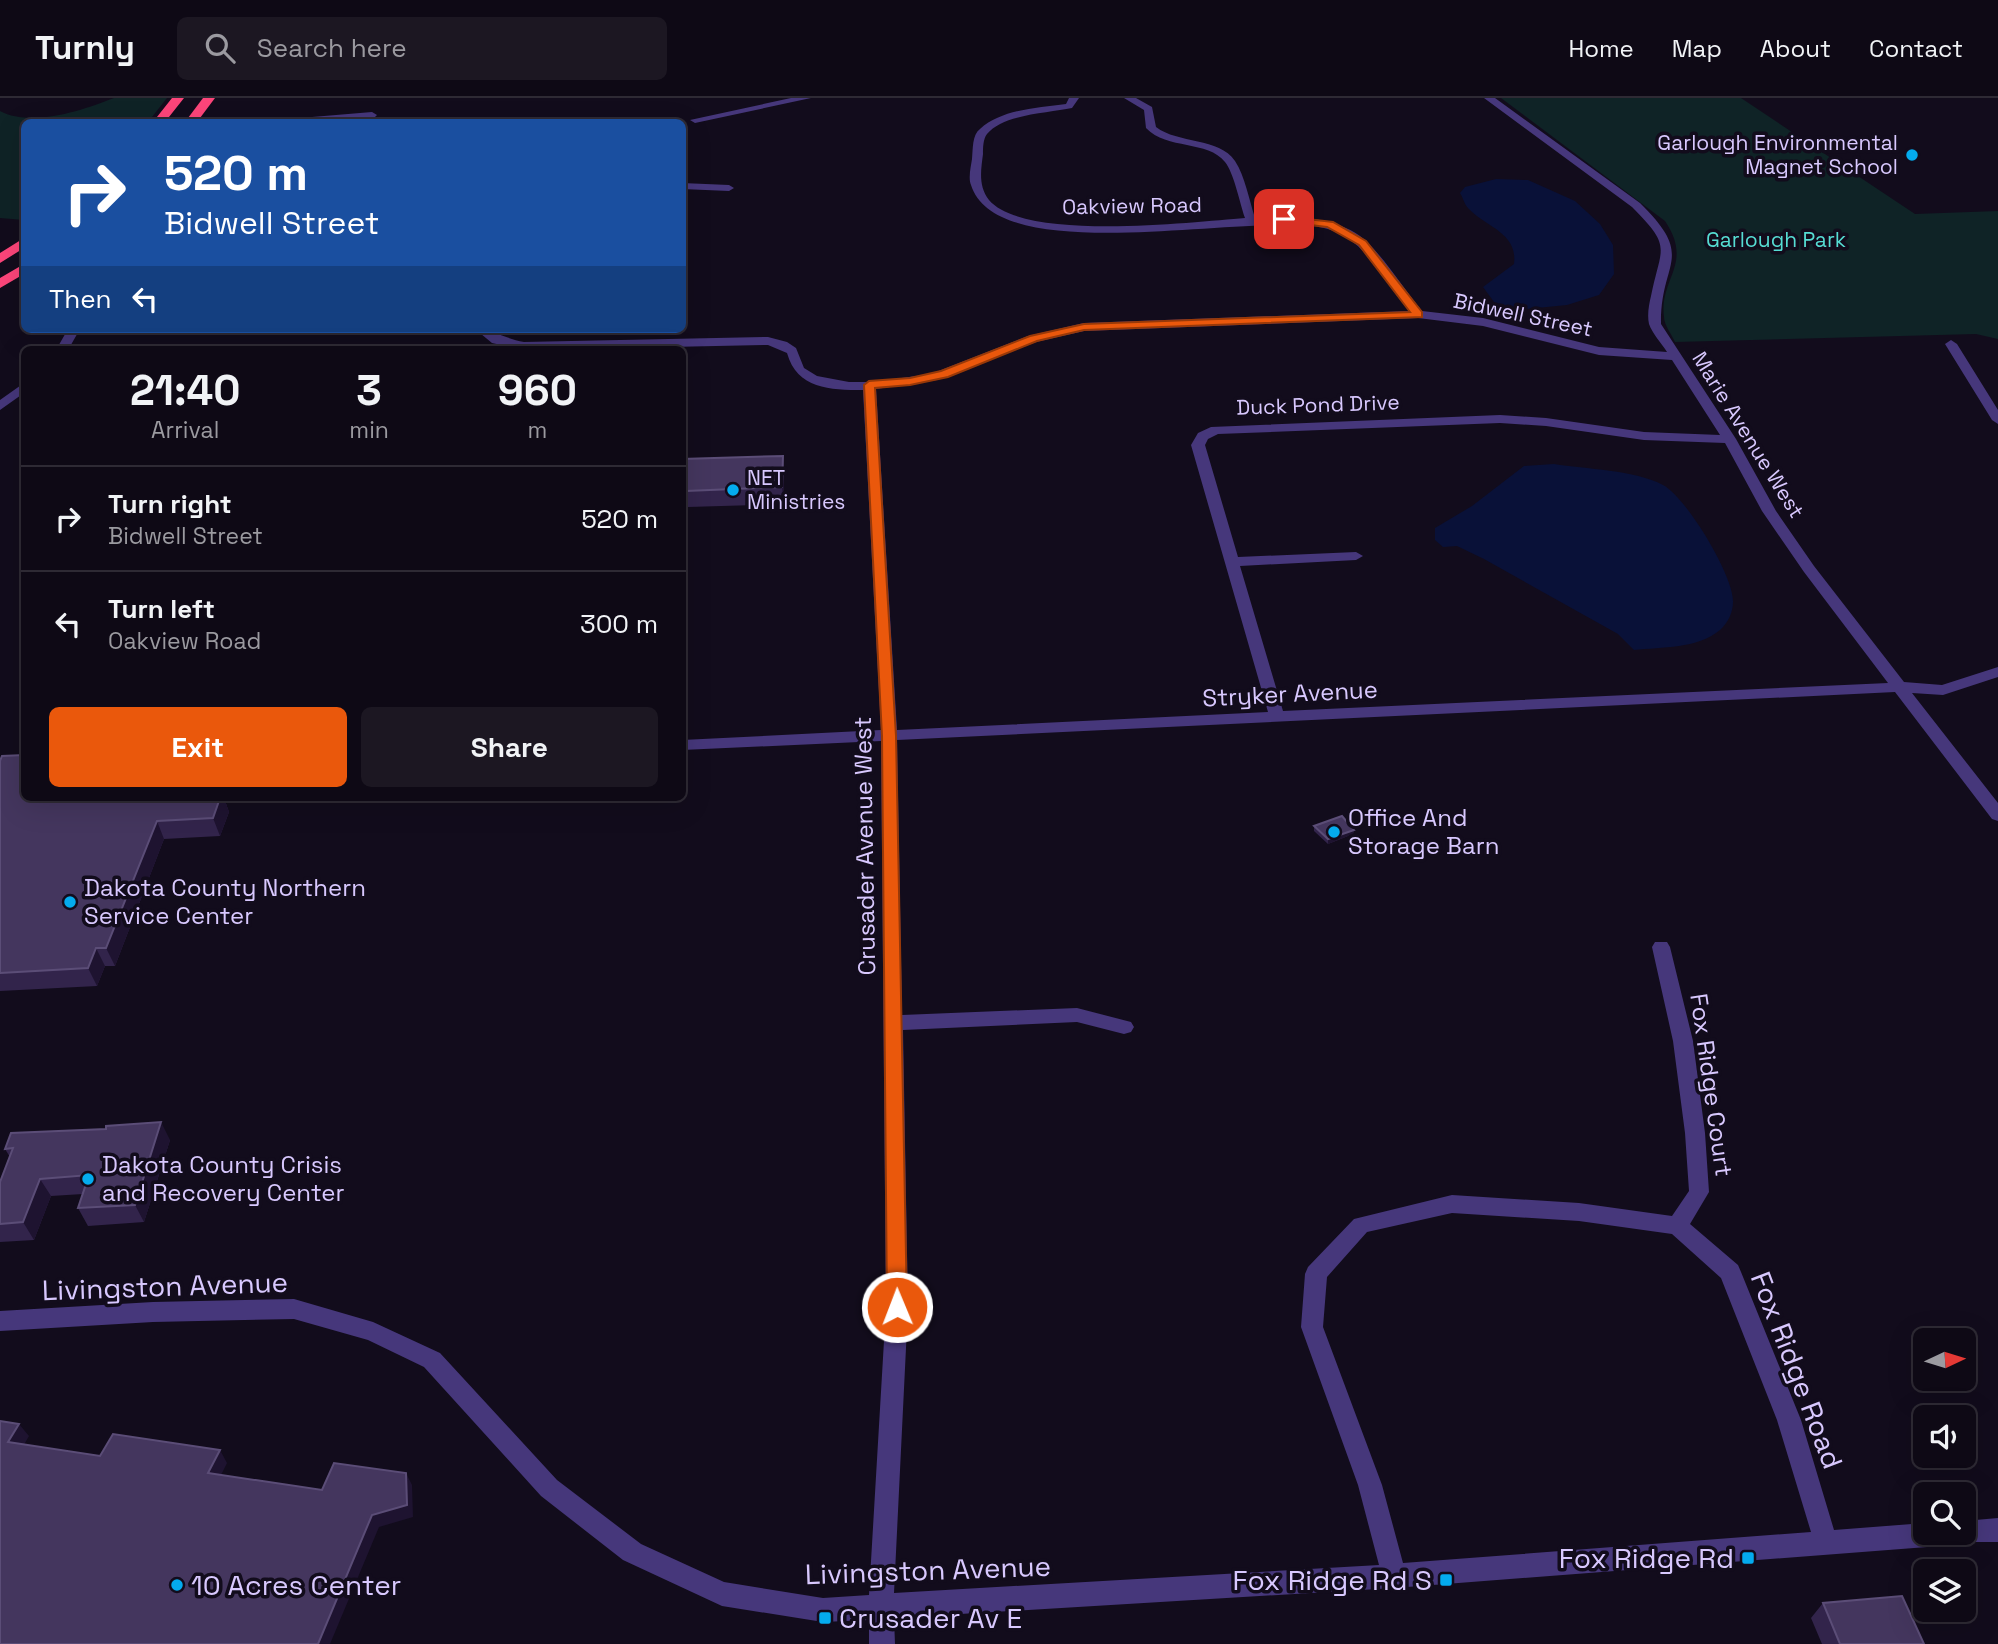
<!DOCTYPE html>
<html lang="en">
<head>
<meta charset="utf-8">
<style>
  :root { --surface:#0e0915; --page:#1c1722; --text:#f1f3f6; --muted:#9b9aa0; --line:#2e2a34; --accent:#ea580c }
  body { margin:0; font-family:"Space Grotesk",sans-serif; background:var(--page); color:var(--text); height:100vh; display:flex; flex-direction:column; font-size:26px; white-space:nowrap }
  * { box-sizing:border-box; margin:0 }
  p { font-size:23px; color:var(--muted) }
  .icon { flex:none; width:38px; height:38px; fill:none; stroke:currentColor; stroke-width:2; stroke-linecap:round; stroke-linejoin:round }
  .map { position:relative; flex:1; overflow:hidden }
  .panel { position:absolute; left:21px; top:248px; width:665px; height:455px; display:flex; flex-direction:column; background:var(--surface); border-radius:10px; box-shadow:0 7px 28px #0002,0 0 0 2px var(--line) }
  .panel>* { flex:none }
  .guide { position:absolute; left:21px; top:21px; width:665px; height:214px; border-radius:10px; box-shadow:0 7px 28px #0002,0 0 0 2px var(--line); background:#1a4fa0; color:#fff; overflow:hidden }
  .needle { width:46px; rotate:86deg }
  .controls { position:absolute; left:1913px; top:1230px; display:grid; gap:14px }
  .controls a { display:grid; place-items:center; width:63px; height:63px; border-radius:10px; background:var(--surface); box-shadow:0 7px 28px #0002,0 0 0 2px var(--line); font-size:35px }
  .pin { position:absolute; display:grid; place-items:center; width:60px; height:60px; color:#fff; margin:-30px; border-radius:14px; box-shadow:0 4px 10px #0006 }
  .me { position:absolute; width:77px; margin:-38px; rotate:359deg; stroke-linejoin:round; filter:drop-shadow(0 0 5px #0008) }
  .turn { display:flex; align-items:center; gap:24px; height:147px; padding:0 28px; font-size:32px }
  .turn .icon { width:91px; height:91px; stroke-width:2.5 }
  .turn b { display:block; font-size:49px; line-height:60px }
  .then { display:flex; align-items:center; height:66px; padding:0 28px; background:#0003; gap:14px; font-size:26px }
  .eta { display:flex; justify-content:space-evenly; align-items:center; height:119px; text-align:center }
  .eta b { font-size:42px; font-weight:600; line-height:49px }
  .primary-button { display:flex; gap:14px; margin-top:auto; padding:14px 28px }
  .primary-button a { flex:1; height:80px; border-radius:10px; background:var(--accent); color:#fff; font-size:28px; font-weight:600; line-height:80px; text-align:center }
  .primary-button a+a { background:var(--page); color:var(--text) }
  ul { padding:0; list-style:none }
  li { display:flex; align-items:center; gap:21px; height:105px; padding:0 28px; border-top:2px solid var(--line) }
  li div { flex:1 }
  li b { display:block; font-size:26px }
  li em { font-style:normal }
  header { display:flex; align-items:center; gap:42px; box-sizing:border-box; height:98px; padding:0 35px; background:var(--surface); border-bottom:2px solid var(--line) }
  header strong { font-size:33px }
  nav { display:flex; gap:38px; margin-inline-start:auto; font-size:24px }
  .search { width:490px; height:63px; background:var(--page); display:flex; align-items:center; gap:18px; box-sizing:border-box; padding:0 24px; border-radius:10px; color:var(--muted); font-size:26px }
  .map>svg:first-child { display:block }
  .green { fill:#0f2326 }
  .water { fill:#091138 }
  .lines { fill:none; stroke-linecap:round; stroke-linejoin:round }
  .minor { fill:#46377b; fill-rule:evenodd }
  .highway { fill:#fc457a; fill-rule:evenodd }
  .wall { fill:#32244b }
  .shaded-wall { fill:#1e1330 }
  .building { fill:#44365e; stroke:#5b4d77; stroke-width:2 }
  .route { fill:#ea580c; stroke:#983908; stroke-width:2 }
  .poi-dot { fill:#04abee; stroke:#120c1c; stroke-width:2.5 }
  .labels { text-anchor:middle; stroke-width:7; stroke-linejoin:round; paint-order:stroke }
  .far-poi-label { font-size:21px; fill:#d8c8fe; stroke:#120c1c; text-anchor:end }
  .far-street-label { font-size:21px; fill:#d8c8fe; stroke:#120c1c }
  .far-park-label { font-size:21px; fill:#56dcd3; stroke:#120c1c }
  .street-label { font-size:24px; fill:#d8c8fe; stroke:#120c1c }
  .poi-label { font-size:24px; fill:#d8c8fe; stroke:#120c1c; text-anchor:start }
  .near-street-label { font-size:28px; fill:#d8c8fe; stroke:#120c1c }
  .near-poi-label { font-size:28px; fill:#d8c8fe; stroke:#120c1c; text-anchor:end }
</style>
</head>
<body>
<header>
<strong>Turnly</strong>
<div class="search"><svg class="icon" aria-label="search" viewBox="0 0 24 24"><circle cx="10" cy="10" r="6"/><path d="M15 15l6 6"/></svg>Search here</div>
<nav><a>Home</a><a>Map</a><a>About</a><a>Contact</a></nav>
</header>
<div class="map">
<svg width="1998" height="1546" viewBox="0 0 1998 1546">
  <rect width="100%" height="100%" fill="#120c1c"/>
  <!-- green -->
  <path class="green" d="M 114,0 L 167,0 L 148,24 L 24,24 L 24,122 L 0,120 L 0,13 C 32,30 83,12 114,0 Z
    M 1501,0 L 1741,0 L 1915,116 L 1998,113 L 1998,241 L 1976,236 L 1675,244 C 1672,237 1664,227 1664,219 C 1659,180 1694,166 1665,123 Z"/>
  <!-- water -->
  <path class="water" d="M 1496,81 L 1528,82 L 1575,103 L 1600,126 L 1613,147 L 1614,176 L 1599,197 L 1567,207 L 1517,212 L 1497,208 L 1483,189 L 1514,166 C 1518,134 1485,129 1468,110 C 1464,106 1463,99 1460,95 L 1465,89 Z
    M 1554,366 C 1585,371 1635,372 1663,387 C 1686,399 1734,478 1733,504 C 1733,514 1728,525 1720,532 C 1697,551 1662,549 1634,552 L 1618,536 L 1484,461 L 1457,448 L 1443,449 L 1435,442 L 1435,430 L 1472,408 L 1524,368 Z"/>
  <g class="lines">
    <!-- minor -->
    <path class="minor" d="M 791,0 L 811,0 L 695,25 L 690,22 Z
      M 1069,0 L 1079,0 L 1072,10 C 1049,15 1003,16 987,36 C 983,41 983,50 983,56 C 981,72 978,88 989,102 C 1025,144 1192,124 1245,120 C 1240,106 1234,75 1225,64 C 1208,42 1167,52 1146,30 L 1144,12 L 1124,0 L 1136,0 L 1152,9 L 1156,29 C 1178,46 1219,39 1235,63 C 1245,78 1249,102 1255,120 C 1290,117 1342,118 1368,145 C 1388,165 1404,191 1422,213 L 1483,220 L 1599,249 L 1667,254 C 1662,246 1652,235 1649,226 C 1647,217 1649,206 1651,198 C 1661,148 1673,150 1632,109 L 1484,0 L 1495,0 L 1640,105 C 1697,161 1660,162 1661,226 L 1736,341 L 1776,413 L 1814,468 L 1904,584 L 1942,587 L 1998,569 L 1998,579 L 1943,597 L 1912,595 L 1998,705 L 1998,723 L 1992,721 L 1895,594 L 897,642 L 902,917 L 1077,910 L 1131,924 L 1134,929 L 1131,934 L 1124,936 L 1077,924 L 903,932 L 908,1209 L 894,1495 L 1379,1467 L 1358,1387 L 1301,1229 L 1305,1176 L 1308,1169 L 1354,1121 L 1452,1097 L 1579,1105 L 1672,1118 L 1689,1093 L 1685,1035 L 1673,943 L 1652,849 L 1655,844 L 1667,844 L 1670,849 L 1693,943 L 1705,1035 L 1709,1094 L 1690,1126 L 1738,1167 L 1741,1174 L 1801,1322 L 1834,1432 L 1925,1425 L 1925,1435 L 1964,1435 L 1964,1423 L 1998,1420 L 1998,1444 L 1960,1444 L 1953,1447 L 1394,1490 L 894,1520 L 895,1546 L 869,1546 L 869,1522 L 823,1524 L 722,1508 L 623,1462 L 541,1398 L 424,1269 L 368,1242 L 294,1221 L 153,1224 L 0,1233 L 0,1213 L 153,1204 L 294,1201 L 373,1224 L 440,1255 L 557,1382 L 641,1446 L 724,1484 L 823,1500 L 869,1497 L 886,1209 L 881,643 L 682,652 L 682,642 L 881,632 L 863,292 C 830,292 797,291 787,255 L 768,247 L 524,252 L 492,245 L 475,231 C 492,231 506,241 524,244 L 768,239 L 787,244 L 796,250 L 804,270 L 817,278 L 849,284 L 872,284 L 931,276 L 1028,238 L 1084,225 L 1409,213 C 1386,183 1364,139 1324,130 C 1253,113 998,173 971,87 C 968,80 971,68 972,61 C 973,51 972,37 980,31 C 1002,11 1038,10 1066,6 ZM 1418,220 L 1483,228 L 1599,257 L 1672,262 L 1720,337 L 1644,334 L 1546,320 L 1500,317 L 1211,329 L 1198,335 L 1191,347 L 1268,614 L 897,632 L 876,291 L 937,282 L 1036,244 L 1084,233 ZM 1500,325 L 1546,328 L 1644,342 L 1725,345 L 1762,413 L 1804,474 L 1888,585 L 1283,613 L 1240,468 L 1356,462 L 1363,458 L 1356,454 L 1238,459 L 1205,347 L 1208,341 L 1218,336 ZM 1452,1115 L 1579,1123 L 1672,1136 L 1721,1180 L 1777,1322 L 1811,1434 L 1403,1465 L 1382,1387 L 1323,1229 L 1327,1179 L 1367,1134 Z
      M 372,14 L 377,17 L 375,19 L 317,24 L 283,24 L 288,21 Z
      M 682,85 L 729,87 L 734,90 L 729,93 L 682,91 Z
      M 68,231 L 80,231 L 68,252 L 56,252 Z
      M 1951,242 L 1957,246 L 1998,312 L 1998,326 L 1992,322 L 1945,246 Z
      M 24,285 L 24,295 L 0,312 L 0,302 Z"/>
    <!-- highway -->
    <path class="highway" d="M 172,0 L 184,0 L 165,24 L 153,24 Z
      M 203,0 L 215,0 L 197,24 L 185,24 Z
      M 24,140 L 24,150 L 0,165 L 0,155 Z
      M 24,166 L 24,176 L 0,190 L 0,180 Z"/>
  </g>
  <!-- wall -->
  <path class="wall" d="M 783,358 L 784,375 L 784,406 L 688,409 L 688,418 L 682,418 L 682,361 Z
    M 0,663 L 24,700 L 224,700 L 229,714 L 220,738 L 164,741 L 115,868 L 105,868 L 97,888 L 0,893 Z
    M 1314,728 L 1354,732 L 1353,736 L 1328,746 L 1314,733 Z
    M 170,1042 L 144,1124 L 88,1128 L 78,1110 L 83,1096 L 51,1098 L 34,1142 L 0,1144 L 0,1084 L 10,1059 L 5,1051 Z
    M 1823,1505 L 1924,1546 L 1822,1546 L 1811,1520 Z"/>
  <!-- shaded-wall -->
  <path class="shaded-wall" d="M 783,358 L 784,375 L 784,406 L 782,389 Z
    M 686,393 L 688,409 L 688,418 L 685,401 Z
    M 215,700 L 224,700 L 229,714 L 220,738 L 213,720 Z
    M 157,723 L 164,741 L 115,868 L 106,850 Z
    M 1354,732 L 1353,736 L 1328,746 L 1328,741 Z
    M 96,850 L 105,868 L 97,888 L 88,870 Z
    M 161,1024 L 170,1042 L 144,1124 L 135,1107 Z
    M 40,1081 L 51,1098 L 34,1142 L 23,1124 Z
    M 19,1326 L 29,1338 L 18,1357 L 8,1344 Z
    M 220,1352 L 227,1365 L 216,1387 L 208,1375 Z
    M 406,1375 L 412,1387 L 413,1419 L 379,1429 L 330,1546 L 318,1546 L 372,1417 Z"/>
  <!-- building -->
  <path class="building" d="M 783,358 L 782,389 L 686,393 L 685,401 L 682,401 L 682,361 Z
    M 24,657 L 24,700 L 106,700 L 106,701 L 220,700 L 213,720 L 157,723 L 106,850 L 96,850 L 88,870 L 0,875 L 0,663 L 2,658 Z
    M 1342,718 L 1354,732 L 1328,741 L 1314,728 Z
    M 161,1024 L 135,1107 L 78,1110 L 89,1077 L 40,1081 L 23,1124 L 0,1126 L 0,1084 L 13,1050 L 5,1051 L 11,1035 L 106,1031 L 106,1028 Z
    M 0,1323 L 19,1326 L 8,1344 L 100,1358 L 113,1336 L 220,1352 L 208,1375 L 322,1392 L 334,1365 L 406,1375 L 407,1407 L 372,1417 L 318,1546 L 0,1546 Z
    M 1902,1498 L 1924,1546 L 1840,1546 L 1823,1505 Z"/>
  <!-- route -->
  <path class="route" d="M 1281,118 L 1333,124 L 1366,143 L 1422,214 L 1422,219 L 1084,232 L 1037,243 L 948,279 L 910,287 L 875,290 L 896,638 L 907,1209 L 904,1215 L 897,1218 L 890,1215 L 887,1209 L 882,638 L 864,287 L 869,283 L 910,280 L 941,273 L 1030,238 L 1084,226 L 1410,214 L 1359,147 L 1327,129 L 1284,124 L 1281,123 Z"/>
  <!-- markers -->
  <g class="poi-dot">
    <circle cx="1912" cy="57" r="7"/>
    <circle cx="733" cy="392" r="7"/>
    <circle cx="1334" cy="734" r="7"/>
    <circle cx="70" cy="804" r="7"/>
    <circle cx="88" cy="1081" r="7"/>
    <rect x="1741" y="1453" width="14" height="14" rx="3.5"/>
    <rect x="1439" y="1475" width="14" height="14" rx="3.5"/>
    <circle cx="177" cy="1487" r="7"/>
    <rect x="818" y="1513" width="14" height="14" rx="3.5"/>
  </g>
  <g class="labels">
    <!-- far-poi labels -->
    <g class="far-poi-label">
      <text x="1898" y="52">Garlough Environmental<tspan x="1898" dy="24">Magnet School</tspan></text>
      <text x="747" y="387" text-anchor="start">NET<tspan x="747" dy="24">Ministries</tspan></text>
    </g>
    <!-- far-street labels -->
    <g class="far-street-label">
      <text transform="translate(1132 108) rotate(-1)" y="7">Oakview Road</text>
      <text transform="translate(1523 217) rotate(12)" y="7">Bidwell Street</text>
      <text transform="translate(1318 307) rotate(-2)" y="7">Duck Pond Drive</text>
      <text transform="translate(1748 337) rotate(58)" y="7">Marie Avenue West</text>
    </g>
    <!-- far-park labels -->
    <g class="far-park-label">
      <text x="1776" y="149">Garlough Park</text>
    </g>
    <!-- street labels -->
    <g class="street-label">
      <text transform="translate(1290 596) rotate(-3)" y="8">Stryker Avenue</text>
      <text transform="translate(865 748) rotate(-91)" y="8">Crusader Avenue West</text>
      <text transform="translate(1711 987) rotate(82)" y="8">Fox Ridge Court</text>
    </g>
    <!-- poi labels -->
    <g class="poi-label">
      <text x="1348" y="728">Office And<tspan x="1348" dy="28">Storage Barn</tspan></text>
      <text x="84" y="798">Dakota County Northern<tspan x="84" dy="28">Service Center</tspan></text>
      <text x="102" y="1075">Dakota County Crisis<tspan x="102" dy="28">and Recovery Center</tspan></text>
    </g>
    <!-- near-street labels -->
    <g class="near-street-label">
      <text transform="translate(165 1188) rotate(-2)" y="10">Livingston Avenue</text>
      <text transform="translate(1797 1272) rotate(69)" y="10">Fox Ridge Road</text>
      <text transform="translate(928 1472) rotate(-2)" y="10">Livingston Avenue</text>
    </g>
    <!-- near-poi labels -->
    <g class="near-poi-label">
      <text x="1734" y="1470">Fox Ridge Rd</text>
      <text x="1432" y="1492">Fox Ridge Rd S</text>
      <text x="191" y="1497" text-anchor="start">10 Acres Center</text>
      <text x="839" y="1530" text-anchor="start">Crusader Av E</text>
    </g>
  </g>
</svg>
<div class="controls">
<a><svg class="needle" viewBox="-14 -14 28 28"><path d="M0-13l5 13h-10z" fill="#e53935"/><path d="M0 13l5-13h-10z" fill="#9b9aa0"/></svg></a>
<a><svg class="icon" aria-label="sound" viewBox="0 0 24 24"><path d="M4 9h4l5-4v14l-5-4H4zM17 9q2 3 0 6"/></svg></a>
<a><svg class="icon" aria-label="search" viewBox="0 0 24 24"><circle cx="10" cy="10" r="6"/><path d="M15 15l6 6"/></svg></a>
<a><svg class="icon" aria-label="layers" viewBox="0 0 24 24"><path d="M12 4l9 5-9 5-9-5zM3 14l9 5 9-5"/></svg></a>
</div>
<div class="pin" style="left:1284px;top:121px;background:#d93025"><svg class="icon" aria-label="arrive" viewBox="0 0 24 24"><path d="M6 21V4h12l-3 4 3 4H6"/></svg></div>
<svg class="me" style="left:897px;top:1209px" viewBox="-20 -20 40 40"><circle r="17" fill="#ea580c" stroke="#fff" stroke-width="3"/><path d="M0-11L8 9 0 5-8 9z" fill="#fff"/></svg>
<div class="guide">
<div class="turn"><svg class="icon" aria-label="right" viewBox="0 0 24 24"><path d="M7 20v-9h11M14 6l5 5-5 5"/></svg><div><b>520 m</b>Bidwell Street</div></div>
<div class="then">Then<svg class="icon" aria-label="left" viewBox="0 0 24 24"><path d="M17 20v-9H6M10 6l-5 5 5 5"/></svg></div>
</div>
<section class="panel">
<div class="eta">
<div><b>21:40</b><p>Arrival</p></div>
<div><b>3</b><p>min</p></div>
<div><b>960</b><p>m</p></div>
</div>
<ul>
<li><svg class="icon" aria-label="right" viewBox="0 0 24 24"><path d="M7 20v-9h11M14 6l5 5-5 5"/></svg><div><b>Turn right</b><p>Bidwell Street</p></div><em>520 m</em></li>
<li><svg class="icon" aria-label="left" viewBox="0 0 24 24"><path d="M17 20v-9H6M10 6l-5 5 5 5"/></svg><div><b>Turn left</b><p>Oakview Road</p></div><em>300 m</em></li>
</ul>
<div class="primary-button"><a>Exit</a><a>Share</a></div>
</section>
</div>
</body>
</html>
